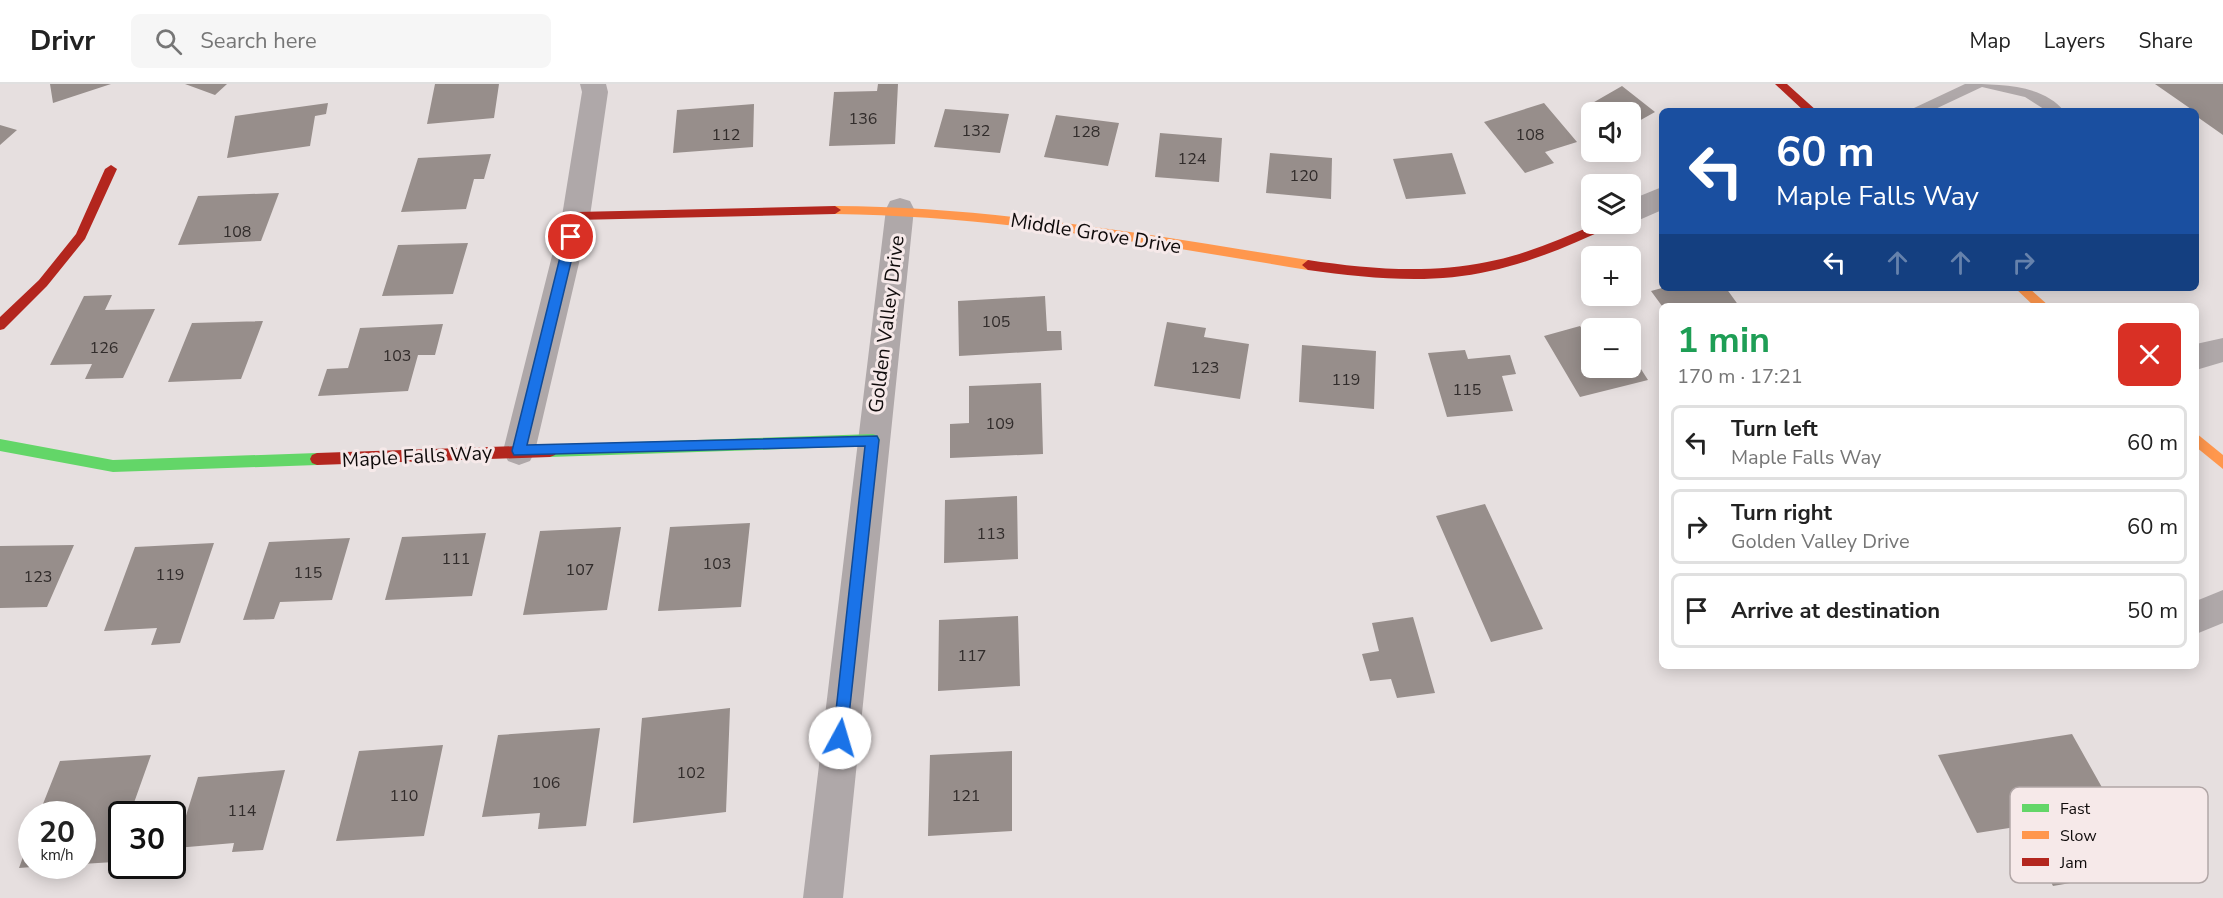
<!DOCTYPE html>
<html lang="en">
<head>
<meta charset="utf-8">
<style>
  :root { --surface:#fff; --page:#f6f6f6; --text:#222; --muted:#767676; --line:#e0e0e0 }
  body { margin:0; font-family:"Nunito Sans",sans-serif; background:var(--page); color:var(--text); height:100vh; display:flex; flex-direction:column; font-size:22px; white-space:nowrap }
  * { box-sizing:border-box; margin:0 }
  p { font-size:20px; color:var(--muted) }
  .icon { flex:none; width:33px; height:33px; fill:none; stroke:currentColor; stroke-width:2; stroke-linecap:round; stroke-linejoin:round }
  .map { position:relative; flex:1; overflow:hidden }
  .panel { position:absolute; left:1659px; top:219px; width:540px; height:366px; display:flex; flex-direction:column; background:var(--surface); border-radius:9px; box-shadow:0 3px 15px #0003 }
  .panel>* { flex:none }
  .top-card { position:absolute; left:1659px; top:24px; width:540px; height:183px; border-radius:9px; box-shadow:0 3px 15px #0003; background:#1a4fa0; color:#fff; overflow:hidden }
  .tools { position:absolute; left:1581px; top:18px; display:grid; gap:12px }
  .tools a { display:grid; place-items:center; width:60px; height:60px; border-radius:9px; background:var(--surface); box-shadow:0 3px 15px #0003; font-size:30px }
  .speed { position:absolute; left:18px; top:717px; display:flex; gap:12px; font-size:30px; font-weight:700; text-align:center }
  .speed>* { display:grid; place-content:center; width:78px; height:78px; border-radius:50%; background:var(--surface); box-shadow:0 3px 15px #0003; line-height:1 }
  .speed small { font-size:15px; font-weight:400 }
  .speed .limit { border:3px solid #111; border-radius:9px; background:#fff; color:#111 }
  .pin { position:absolute; display:grid; place-items:center; width:51px; height:51px; color:#fff; margin:-26px; border:3px solid #fff; border-radius:50%; box-shadow:0 2px 6px #0007 }
  .me { position:absolute; width:66px; margin:-33px; rotate:6deg; stroke-linejoin:round; filter:drop-shadow(0 0 4px #0008) }
  .turn { display:flex; align-items:center; gap:21px; height:126px; padding:0 18px; font-size:27px }
  .turn .icon { width:78px; height:78px; stroke-width:2.5 }
  .turn b { display:block; font-size:42px; line-height:51px }
  .lanes { display:flex; align-items:center; height:57px; padding:0 18px; background:#0003; justify-content:center; gap:30px; direction:ltr }
  .lanes .off { opacity:.35 }
  .round { display:grid; place-items:center; flex:none; width:63px; height:63px; border-radius:9px; background:var(--page) }
  .headline { display:flex; align-items:center; justify-content:space-between; height:102px; padding:0 18px }
  h1 { font-size:36px; font-weight:700; line-height:45px; color:#1e9e55 }
  ul { padding:0; list-style:none }
  li { display:flex; align-items:center; gap:18px; height:75px; margin:0 12px 9px; padding:0 6px; border:3px solid var(--line); border-radius:9px }
  li div { flex:1 }
  li b { display:block; font-size:22px }
  li em { font-style:normal }
  header { display:flex; align-items:center; gap:36px; box-sizing:border-box; height:84px; padding:0 30px; background:var(--surface); border-bottom:2px solid var(--line) }
  header strong { font-size:28px }
  nav { display:flex; gap:33px; margin-inline-start:auto; font-size:21px }
  .search { width:420px; height:54px; background:var(--page); display:flex; align-items:center; gap:15px; box-sizing:border-box; padding:0 21px; border-radius:9px; color:var(--muted); font-size:22px }
  .map>svg:first-child { display:block }
  .building { fill:#978e8b }
  .lines { fill:none; stroke-linecap:round; stroke-linejoin:round }
  .lane { fill:#afa8a9; fill-rule:evenodd }
  .street { fill:#afa8a9; fill-rule:evenodd }
  .fast { fill:#63d668; fill-rule:evenodd }
  .slow { fill:#ff974d; fill-rule:evenodd }
  .jam { fill:#b3261e; fill-rule:evenodd }
  .route { fill:#1a73e8; stroke:#114b97; stroke-width:1.5 }
  .labels { text-anchor:middle; stroke-width:6; stroke-linejoin:round; paint-order:stroke }
  .number-label { font-size:16px; fill:#312c2b }
  .street-label { font-size:20px; fill:#0f0b0b; stroke:#f6e9e9 }
  .key { fill:#f6e9e9; stroke:#b1a6a6; stroke-width:1.5 }
  .key-label { font-size:16px; fill:#0f0b0b }
</style>
</head>
<body>
<header>
<strong>Drivr</strong>
<div class="search"><svg class="icon" aria-label="search" viewBox="0 0 24 24"><circle cx="10" cy="10" r="6"/><path d="M15 15l6 6"/></svg>Search here</div>
<nav><a>Map</a><a>Layers</a><a>Share</a></nav>
</header>
<div class="map">
<svg width="2223" height="814" viewBox="0 0 2223 814">
  <rect width="100%" height="100%" fill="#e6dfdf"/>
  <!-- building -->
  <path class="building" d="M 50,0 L 111,0 L 53,19 Z
    M 185,0 L 227,0 L 215,11 Z
    M 435,0 L 499,0 L 494,34 L 427,40 Z
    M 878,0 L 898,0 L 895,60 L 829,62 L 834,8 L 877,7 Z
    M 2155,0 L 2223,0 L 2223,51 L 2196,32 L 2196,27 L 2187,27 L 2191,25 Z
    M 1622,2 L 1655,28 L 1630,42 L 1630,28 L 1598,28 L 1589,21 Z
    M 328,19 L 326,30 L 315,32 L 310,62 L 227,74 L 235,32 Z
    M 1544,19 L 1577,58 L 1545,68 L 1554,79 L 1525,89 L 1484,38 Z
    M 754,20 L 753,63 L 673,69 L 677,26 Z
    M 945,25 L 1009,30 L 1000,69 L 934,63 Z
    M 1056,31 L 1119,39 L 1108,82 L 1044,73 Z
    M 0,41 L 17,46 L 0,61 Z
    M 1160,49 L 1222,54 L 1219,98 L 1155,93 Z
    M 1270,69 L 1332,74 L 1331,115 L 1266,109 Z
    M 1452,69 L 1466,110 L 1406,115 L 1393,75 Z
    M 491,70 L 484,95 L 474,95 L 466,125 L 401,128 L 418,74 Z
    M 279,109 L 261,157 L 178,161 L 198,112 Z
    M 468,159 L 453,210 L 382,212 L 398,161 Z
    M 1662,204 L 1726,204 L 1739,222 L 1662,222 L 1651,207 Z
    M 112,211 L 105,226 L 155,225 L 123,294 L 85,295 L 92,280 L 50,281 L 84,212 Z
    M 1045,212 L 1047,247 L 1061,247 L 1062,266 L 959,272 L 958,217 Z
    M 263,237 L 241,295 L 168,298 L 192,239 Z
    M 1167,238 L 1206,244 L 1204,253 L 1249,260 L 1240,315 L 1154,302 Z
    M 443,240 L 435,271 L 418,271 L 408,307 L 318,312 L 327,285 L 348,284 L 360,244 Z
    M 1580,242 L 1586,251 L 1592,250 L 1592,284 L 1630,284 L 1630,268 L 1648,296 L 1580,313 L 1544,252 Z
    M 1302,261 L 1376,267 L 1374,325 L 1299,318 Z
    M 1465,266 L 1468,275 L 1510,271 L 1516,290 L 1502,292 L 1513,327 L 1447,333 L 1428,269 Z
    M 1041,299 L 1043,370 L 950,374 L 950,340 L 969,339 L 969,302 Z
    M 1017,412 L 1018,475 L 944,479 L 945,416 Z
    M 1485,420 L 1543,545 L 1491,558 L 1436,432 Z
    M 750,439 L 741,523 L 658,527 L 670,443 Z
    M 621,443 L 607,526 L 523,531 L 540,447 Z
    M 486,449 L 472,512 L 385,516 L 402,453 Z
    M 350,454 L 332,516 L 280,518 L 274,535 L 243,536 L 269,458 Z
    M 214,459 L 180,559 L 151,561 L 157,544 L 104,547 L 135,463 Z
    M 74,461 L 47,523 L 0,524 L 0,462 Z
    M 1018,532 L 1020,602 L 938,607 L 939,536 Z
    M 1413,533 L 1435,609 L 1397,614 L 1391,595 L 1370,597 L 1362,570 L 1379,567 L 1372,539 Z
    M 730,624 L 726,728 L 633,739 L 642,634 Z
    M 600,644 L 586,742 L 538,745 L 540,729 L 482,733 L 498,651 Z
    M 2072,650 L 2104,707 L 2107,707 L 2152,785 L 2053,802 L 2022,742 L 1977,749 L 1938,671 Z
    M 443,661 L 424,752 L 336,757 L 359,667 Z
    M 1012,667 L 1012,747 L 928,752 L 930,671 Z
    M 151,671 L 130,730 L 122,730 L 122,757 L 114,778 L 82,780 L 82,730 L 39,730 L 60,677 Z
    M 285,686 L 263,766 L 232,768 L 234,759 L 176,764 L 198,693 Z
    M 31,751 L 32,783 L 19,784 Z"/>
  <g class="lines">
    <!-- lane -->
    <path class="lane" d="M 1965,0 C 1997,0 2043,0 2064,27 L 2047,27 L 2025,13 L 1982,3 L 1931,27 L 1912,27 L 1914,24 Z"/>
    <!-- street -->
    <path class="street" d="M 580,0 L 606,0 L 608,8 L 590,132 L 535,367 L 530,377 L 519,381 L 508,377 L 503,367 L 562,132 L 582,8 Z
      M 1662,103 L 1662,126 L 1630,140 L 1629,140 L 1630,116 Z
      M 900,114 L 910,117 L 914,125 L 843,814 L 803,814 L 886,125 L 890,117 Z
      M 2223,254 L 2223,278 L 2196,286 L 2196,260 Z
      M 2223,506 L 2223,539 L 2196,550 L 2196,517 Z"/>
    <!-- fast -->
    <path class="fast" d="M 873,350 L 878,352 L 880,356 L 878,360 L 873,362 L 550,373 L 545,371 L 543,367 L 545,363 L 550,361 Z
      M 0,355 L 113,376 L 317,369 L 322,371 L 324,375 L 322,379 L 317,381 L 113,388 L 0,367 Z"/>
    <!-- slow -->
    <path class="slow" d="M 835,122 C 995,123 1151,151 1308,176 L 1314,181 L 1308,186 C 1150,160 996,132 835,130 L 829,126 Z
      M 2015,204 L 2029,204 L 2049,222 L 2034,222 Z
      M 2196,349 L 2223,371 L 2223,385 L 2196,363 Z"/>
    <!-- jam -->
    <path class="jam" d="M 1775,0 L 1787,0 L 1817,27 L 1804,27 Z
      M 111,81 L 117,85 L 85,155 L 47,202 L 4,245 L 0,246 L 0,233 L 39,196 L 76,150 L 105,85 Z
      M 835,122 L 841,126 L 835,130 L 576,136 L 570,132 L 576,128 Z
      M 1596,140 L 1612,140 L 1610,143 C 1571,161 1532,178 1490,187 C 1430,201 1368,194 1308,186 L 1302,181 L 1308,176 C 1367,185 1428,190 1487,178 C 1525,171 1561,155 1596,140 Z
      M 550,361 L 555,363 L 557,367 L 555,371 L 550,373 L 317,381 L 312,379 L 310,375 L 312,371 L 317,369 Z"/>
  </g>
  <!-- route -->
  <path class="route" d="M 571,149 L 577,153 L 527,361 L 877,352 L 879,356 L 846,659 L 840,661 L 835,659 L 833,654 L 865,362 L 514,371 L 512,367 L 565,153 Z"/>
  <g class="labels">
    <!-- number labels -->
    <g class="number-label">
      <text x="863" y="40">136</text>
      <text x="976" y="52">132</text>
      <text x="1086" y="53">128</text>
      <text x="726" y="56">112</text>
      <text x="1530" y="56">108</text>
      <text x="1192" y="80">124</text>
      <text x="1304" y="97">120</text>
      <text x="237" y="153">108</text>
      <text x="996" y="243">105</text>
      <text x="104" y="269">126</text>
      <text x="397" y="277">103</text>
      <text x="1205" y="289">123</text>
      <text x="1346" y="301">119</text>
      <text x="1467" y="311">115</text>
      <text x="1000" y="345">109</text>
      <text x="991" y="455">113</text>
      <text x="456" y="480">111</text>
      <text x="717" y="485">103</text>
      <text x="580" y="491">107</text>
      <text x="308" y="494">115</text>
      <text x="170" y="496">119</text>
      <text x="38" y="498">123</text>
      <text x="972" y="577">117</text>
      <text x="691" y="694">102</text>
      <text x="546" y="704">106</text>
      <text x="404" y="717">110</text>
      <text x="966" y="717">121</text>
      <text x="242" y="732">114</text>
    </g>
    <!-- street labels -->
    <g class="street-label">
      <text transform="translate(1096 149) rotate(9)" y="7">Middle Grove Drive</text>
      <text transform="translate(886 240) rotate(-83)" y="7">Golden Valley Drive</text>
      <text transform="translate(417 372) rotate(-3)" y="7">Maple Falls Way</text>
    </g>
  </g>
  <!-- legend -->
  <rect x="2010" y="703" width="198" height="96" rx="9" class="key"/>
  <rect x="2022" y="720" width="27" height="8" fill="#63d668"/>
  <rect x="2022" y="747" width="27" height="8" fill="#ff974d"/>
  <rect x="2022" y="774" width="27" height="8" fill="#b3261e"/>
  <g class="key-label">
    <text x="2060" y="730">Fast</text>
    <text x="2060" y="757">Slow</text>
    <text x="2060" y="784">Jam</text>
  </g>
</svg>
<div class="tools">
<a><svg class="icon" aria-label="sound" viewBox="0 0 24 24"><path d="M4 9h4l5-4v14l-5-4H4zM17 9q2 3 0 6"/></svg></a>
<a><svg class="icon" aria-label="layers" viewBox="0 0 24 24"><path d="M12 4l9 5-9 5-9-5zM3 14l9 5 9-5"/></svg></a>
<a>+</a>
<a>−</a>
</div>
<div class="speed"><div>20<small>km/h</small></div><div class="limit">30</div></div>
<div class="pin" style="left:571px;top:153px;background:#d93025"><svg class="icon" aria-label="arrive" viewBox="0 0 24 24"><path d="M6 21V4h12l-3 4 3 4H6"/></svg></div>
<svg class="me" style="left:840px;top:654px" viewBox="-20 -20 40 40"><circle r="19" fill="#fff"/><path d="M0-13L10 11 0 6-10 11z" fill="#1a73e8"/></svg>
<div class="top-card">
<div class="turn"><svg class="icon" aria-label="left" viewBox="0 0 24 24"><path d="M17 20v-9H6M10 6l-5 5 5 5"/></svg><div><b>60 m</b>Maple Falls Way</div></div>
<div class="lanes"><svg class="icon" aria-label="left" viewBox="0 0 24 24"><path d="M17 20v-9H6M10 6l-5 5 5 5"/></svg><svg class="icon off" aria-label="ahead" viewBox="0 0 24 24"><path d="M12 20V5M6 11l6-6 6 6"/></svg><svg class="icon off" aria-label="ahead" viewBox="0 0 24 24"><path d="M12 20V5M6 11l6-6 6 6"/></svg><svg class="icon off" aria-label="right" viewBox="0 0 24 24"><path d="M7 20v-9h11M14 6l5 5-5 5"/></svg></div>
</div>
<section class="panel">
<div class="headline"><div><h1>1 min</h1><p>170 m · 17:21</p></div><a class="round" style="background:#d93025;color:#fff"><svg class="icon" aria-label="close" viewBox="0 0 24 24"><path d="M6 6l12 12M18 6L6 18"/></svg></a></div>
<ul>
<li><svg class="icon" aria-label="left" viewBox="0 0 24 24"><path d="M17 20v-9H6M10 6l-5 5 5 5"/></svg><div><b>Turn left</b><p>Maple Falls Way</p></div><em>60 m</em></li>
<li><svg class="icon" aria-label="right" viewBox="0 0 24 24"><path d="M7 20v-9h11M14 6l5 5-5 5"/></svg><div><b>Turn right</b><p>Golden Valley Drive</p></div><em>60 m</em></li>
<li><svg class="icon" aria-label="arrive" viewBox="0 0 24 24"><path d="M6 21V4h12l-3 4 3 4H6"/></svg><div><b>Arrive at destination</b></div><em>50 m</em></li>
</ul>
</section>
</div>
</body>
</html>
